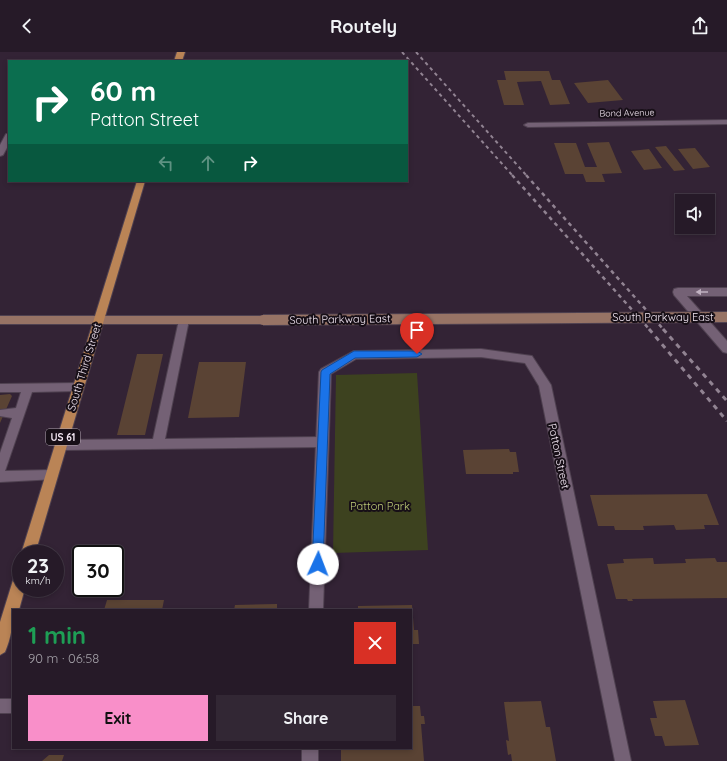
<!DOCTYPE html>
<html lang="en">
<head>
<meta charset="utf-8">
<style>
  :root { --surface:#261a28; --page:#322734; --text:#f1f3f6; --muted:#a4a1a8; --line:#423845; --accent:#f98fc9 }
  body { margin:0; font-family:Quicksand,sans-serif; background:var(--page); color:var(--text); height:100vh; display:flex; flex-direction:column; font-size:15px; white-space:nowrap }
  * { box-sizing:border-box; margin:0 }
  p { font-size:13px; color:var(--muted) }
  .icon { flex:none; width:22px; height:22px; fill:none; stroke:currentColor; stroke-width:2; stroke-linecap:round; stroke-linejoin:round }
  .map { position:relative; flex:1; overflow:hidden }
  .details { position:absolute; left:12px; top:557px; width:400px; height:140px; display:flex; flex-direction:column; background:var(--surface); border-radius:0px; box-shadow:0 2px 6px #0003,0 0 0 1px var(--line) }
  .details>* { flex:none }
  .banner { position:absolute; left:8px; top:8px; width:400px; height:122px; border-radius:0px; box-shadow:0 2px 6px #0003,0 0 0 1px var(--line); background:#0b6e4f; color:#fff; overflow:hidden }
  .buttons { position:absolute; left:675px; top:142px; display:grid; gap:8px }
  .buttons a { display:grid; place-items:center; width:40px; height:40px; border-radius:0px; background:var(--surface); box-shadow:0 2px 6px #0003,0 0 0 1px var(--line); font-size:20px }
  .speed { position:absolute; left:12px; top:493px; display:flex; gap:8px; font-size:20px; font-weight:700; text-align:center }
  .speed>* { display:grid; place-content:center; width:52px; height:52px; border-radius:50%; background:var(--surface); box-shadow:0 2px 6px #0003,0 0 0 1px var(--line); line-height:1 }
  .speed small { font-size:10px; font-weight:400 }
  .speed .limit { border:2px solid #111; border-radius:6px; background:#fff; color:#111 }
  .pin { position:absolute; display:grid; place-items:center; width:34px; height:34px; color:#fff; margin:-41px -17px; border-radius:50% 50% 50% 0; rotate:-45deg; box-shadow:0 0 4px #0007 }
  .pin .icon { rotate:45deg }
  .me { position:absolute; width:44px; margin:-22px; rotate:2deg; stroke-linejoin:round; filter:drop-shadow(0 0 3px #0008) }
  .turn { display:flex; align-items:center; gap:14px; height:84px; padding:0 16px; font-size:18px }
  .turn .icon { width:52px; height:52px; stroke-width:2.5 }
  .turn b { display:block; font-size:28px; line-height:34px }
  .lanes { display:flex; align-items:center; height:38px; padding:0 16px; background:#0003; justify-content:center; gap:20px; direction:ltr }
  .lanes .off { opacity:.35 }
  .round { display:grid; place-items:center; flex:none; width:42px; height:42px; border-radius:0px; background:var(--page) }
  .head { display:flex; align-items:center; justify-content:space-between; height:68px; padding:0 16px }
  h1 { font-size:24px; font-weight:700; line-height:30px; color:#1e9e55 }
  .action { display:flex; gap:8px; margin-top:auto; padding:8px 16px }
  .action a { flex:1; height:46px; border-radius:0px; background:var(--accent); color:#111; font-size:16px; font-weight:700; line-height:46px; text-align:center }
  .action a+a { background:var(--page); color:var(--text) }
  header { display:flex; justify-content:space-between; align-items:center; height:52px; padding:0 16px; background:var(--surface); font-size:18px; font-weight:700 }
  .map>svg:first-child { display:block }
  .green { fill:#3d421f }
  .building { fill:#5a4334 }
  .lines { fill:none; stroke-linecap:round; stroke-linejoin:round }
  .lane-casing { stroke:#4f4150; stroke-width:2 }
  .street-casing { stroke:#4f4150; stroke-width:2 }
  .secondary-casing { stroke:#4f4150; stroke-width:2 }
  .primary-casing { stroke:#4f4150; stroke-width:2 }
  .lane { fill:#746175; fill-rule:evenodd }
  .street { fill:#746175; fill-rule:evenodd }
  .secondary { fill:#977365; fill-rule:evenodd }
  .primary { fill:#ba8456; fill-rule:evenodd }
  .rail-far2 { stroke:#918392; stroke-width:2; stroke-dasharray:3.5 3.5; stroke-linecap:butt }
  .rail-far1 { stroke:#918392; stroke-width:2.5; stroke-dasharray:4 4; stroke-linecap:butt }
  .rail { stroke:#918392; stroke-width:3; stroke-dasharray:5 5; stroke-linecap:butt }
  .secondary-bridge-casing { stroke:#4f4150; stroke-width:12; stroke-linecap:butt }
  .secondary-bridge { stroke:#977365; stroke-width:10 }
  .oneway { fill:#c0b1c1 }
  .route { fill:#1a73e8; stroke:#114b97 }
  .labels { text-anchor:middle; stroke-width:4; stroke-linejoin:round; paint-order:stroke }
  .far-street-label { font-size:9px; fill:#f3e7f3; stroke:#170f17 }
  .shield { fill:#170f17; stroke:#b1a6b1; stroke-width:1 }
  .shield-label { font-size:10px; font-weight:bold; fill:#f3e7f3 }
  .street-label { font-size:11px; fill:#f3e7f3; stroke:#170f17 }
  .park-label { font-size:11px; fill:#becc77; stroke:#170f17 }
</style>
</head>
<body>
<header><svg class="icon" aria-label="back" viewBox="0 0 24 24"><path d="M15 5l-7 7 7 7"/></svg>Routely<svg class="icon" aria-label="share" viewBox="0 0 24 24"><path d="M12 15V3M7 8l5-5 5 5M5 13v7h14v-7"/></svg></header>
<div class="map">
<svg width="727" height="709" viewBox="0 0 727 709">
  <rect width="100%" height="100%" fill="#332335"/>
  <!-- green -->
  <path class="green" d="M 417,321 L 428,498 L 333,501 L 336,323 Z"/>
  <!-- building -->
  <path class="building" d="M 504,19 L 549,19 L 552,28 L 560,28 L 570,52 L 550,53 L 541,29 L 517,30 L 524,53 L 504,53 L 497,28 L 506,28 Z
    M 608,28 L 623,48 L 588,51 L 574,31 Z
    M 609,90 L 622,121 L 602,122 L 605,130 L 586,130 L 583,122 L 565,122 L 554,91 L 576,91 L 585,115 L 597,115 L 587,91 Z
    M 666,94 L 685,118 L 674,119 L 655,95 Z
    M 695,96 L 710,115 L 693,117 L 678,97 Z
    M 649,97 L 662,116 L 644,118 L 631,99 Z
    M 137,302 L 163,302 L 145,383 L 117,383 Z
    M 199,310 L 246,310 L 239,365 L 188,366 Z
    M 10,342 L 12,344 L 0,371 L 0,343 Z
    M 509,397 L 510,400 L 516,400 L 519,420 L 513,420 L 513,422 L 466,422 L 463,398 Z
    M 707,442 L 719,473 L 704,473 L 705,477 L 676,478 L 674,473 L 643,474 L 644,478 L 615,478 L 614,474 L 598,474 L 590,443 Z
    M 653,506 L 654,512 L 686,511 L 685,507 L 715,506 L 717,510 L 727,510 L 727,546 L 632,547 L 633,549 L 628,549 L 627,547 L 616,547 L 607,512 L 624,511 L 623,507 Z
    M 107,548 L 164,548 L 162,558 L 104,558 Z
    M 277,552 L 277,558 L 234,558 L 235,553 Z
    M 412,553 L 414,578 L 418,578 L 419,592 L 411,592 L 411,558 L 353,558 L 353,556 L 358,556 L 358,554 Z
    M 685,648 L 699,693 L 665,694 L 662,684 L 655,684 L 650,666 L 657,666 L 653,649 Z
    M 541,649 L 546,675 L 550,675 L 556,709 L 512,709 L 511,702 L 508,703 L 506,688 L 509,689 L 504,650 Z
    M 411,654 L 420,654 L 421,664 L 424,664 L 425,672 L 421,672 L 424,709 L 341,709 L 341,696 L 411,696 Z
    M 49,703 L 64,703 L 62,709 L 42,709 Z"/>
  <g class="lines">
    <defs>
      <path id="lane" d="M 184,264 L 189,268 L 165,387 L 322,385 L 326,386 L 328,390 L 326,394 L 322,395 L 61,398 L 57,397 L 55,393 L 57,389 L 61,388 L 153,387 L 179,268 Z
        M 78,331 L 82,332 L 83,335 L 82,338 L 78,339 L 32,340 L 5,419 L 52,418 L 56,419 L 58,423 L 56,427 L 0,430 L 0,401 L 12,366 L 0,364 L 0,358 L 16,356 L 21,340 L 0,340 L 0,332 Z
        M 0,647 L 13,647 L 13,661 L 0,661 Z"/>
      <path id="street" d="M 727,68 L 727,72 L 528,75 L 524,73 L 528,71 Z
        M 6,82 L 9,82 L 9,92 L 3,103 L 0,104 L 0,93 Z
        M 678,236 L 727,236 L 727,244 L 687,244 L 727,289 L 727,301 L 723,300 L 674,243 L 673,240 L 674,237 Z
        M 481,297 L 532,304 L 551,333 L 631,709 L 615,709 L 539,334 L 525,311 L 481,305 L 356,307 L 331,322 L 323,558 L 309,558 L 319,320 L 321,317 L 354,299 Z
        M 302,696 L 318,696 L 318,709 L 302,709 Z"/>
      <path id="secondary" d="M 0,264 L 263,264 L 268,268 L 263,272 L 0,272 Z"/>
      <path id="primary" d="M 177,0 L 185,0 L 182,9 L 174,9 Z
        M 137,129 L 145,129 L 35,502 L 21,502 Z
        M 21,518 L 21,536 L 25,536 L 19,558 L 13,558 C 13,573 11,586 5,600 L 0,603 L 0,570 L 14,525 L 16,520 Z"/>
    </defs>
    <!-- lane casing -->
    <use href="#lane" class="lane-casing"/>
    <!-- street casing -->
    <use href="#street" class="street-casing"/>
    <!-- secondary casing -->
    <use href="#secondary" class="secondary-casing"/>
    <!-- primary casing -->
    <use href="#primary" class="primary-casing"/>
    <!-- lane -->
    <use href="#lane" class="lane"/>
    <!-- street -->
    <use href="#street" class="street"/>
    <!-- secondary -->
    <use href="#secondary" class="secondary"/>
    <!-- primary -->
    <use href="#primary" class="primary"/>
    <!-- rail-far2 -->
    <path class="rail-far2" d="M 402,0 L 513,124
      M 416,0 L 527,124"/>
    <!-- rail-far1 -->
    <path class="rail-far1" d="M 512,123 L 650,278
      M 526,123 L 664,278"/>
    <!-- rail -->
    <path class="rail" d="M 649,277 L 727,369
      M 663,277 L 727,349"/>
    <defs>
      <path id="secondary-bridge" d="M 263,268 L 727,265"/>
    </defs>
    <!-- secondary-bridge casing -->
    <use href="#secondary-bridge" class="secondary-bridge-casing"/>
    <!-- secondary-bridge -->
    <use href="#secondary-bridge" class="secondary-bridge"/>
  </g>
  <!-- one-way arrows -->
  <defs><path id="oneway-solid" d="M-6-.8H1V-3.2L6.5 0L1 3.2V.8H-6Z"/></defs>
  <use class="oneway" href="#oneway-solid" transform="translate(702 240) rotate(180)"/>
  <!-- route -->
  <path class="route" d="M 354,299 L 417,299 L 422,302 L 417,305 L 355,306 L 330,322 L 323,512 L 321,516 L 318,517 L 314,516 L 312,512 L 321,320 L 322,318 Z"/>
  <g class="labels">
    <!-- far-street labels -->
    <g class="far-street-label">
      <text transform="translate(627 61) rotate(-1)" y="3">Bond Avenue</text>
    </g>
    <!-- shield labels -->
    <rect class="shield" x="46" y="377" width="34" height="16" rx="3"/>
    <g class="shield-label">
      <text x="63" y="389">US 61</text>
    </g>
    <!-- street labels -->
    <g class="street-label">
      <text x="663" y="269">South Parkway East</text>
      <text transform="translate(340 267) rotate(-1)" y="4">South Parkway East</text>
      <text transform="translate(84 315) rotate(-73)" y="4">South Third Street</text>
      <text transform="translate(559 404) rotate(78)" y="4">Patton Street</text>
    </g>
    <!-- park labels -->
    <g class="park-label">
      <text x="380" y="458">Patton Park</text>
    </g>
  </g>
</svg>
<div class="buttons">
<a><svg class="icon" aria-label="sound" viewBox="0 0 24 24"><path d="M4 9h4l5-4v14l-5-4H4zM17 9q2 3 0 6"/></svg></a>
</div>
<div class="speed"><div>23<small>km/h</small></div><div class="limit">30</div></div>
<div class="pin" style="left:417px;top:302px;background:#d93025"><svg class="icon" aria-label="arrive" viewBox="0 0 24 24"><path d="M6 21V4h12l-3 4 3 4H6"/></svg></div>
<svg class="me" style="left:318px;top:512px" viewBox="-20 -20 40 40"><circle r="19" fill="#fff"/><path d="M0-13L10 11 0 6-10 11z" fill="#1a73e8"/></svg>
<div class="banner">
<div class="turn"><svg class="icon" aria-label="right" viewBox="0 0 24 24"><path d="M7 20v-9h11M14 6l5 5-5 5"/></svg><div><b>60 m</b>Patton Street</div></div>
<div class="lanes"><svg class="icon off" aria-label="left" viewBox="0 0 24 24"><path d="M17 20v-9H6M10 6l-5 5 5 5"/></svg><svg class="icon off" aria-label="ahead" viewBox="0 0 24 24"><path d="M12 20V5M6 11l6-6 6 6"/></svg><svg class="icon" aria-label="right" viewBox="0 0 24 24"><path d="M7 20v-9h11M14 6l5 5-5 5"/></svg></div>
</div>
<section class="details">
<div class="head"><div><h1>1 min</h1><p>90 m · 06:58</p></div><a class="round" style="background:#d93025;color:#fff"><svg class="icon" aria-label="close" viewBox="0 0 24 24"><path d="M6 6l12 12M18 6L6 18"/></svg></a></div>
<div class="action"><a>Exit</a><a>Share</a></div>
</section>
</div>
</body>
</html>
